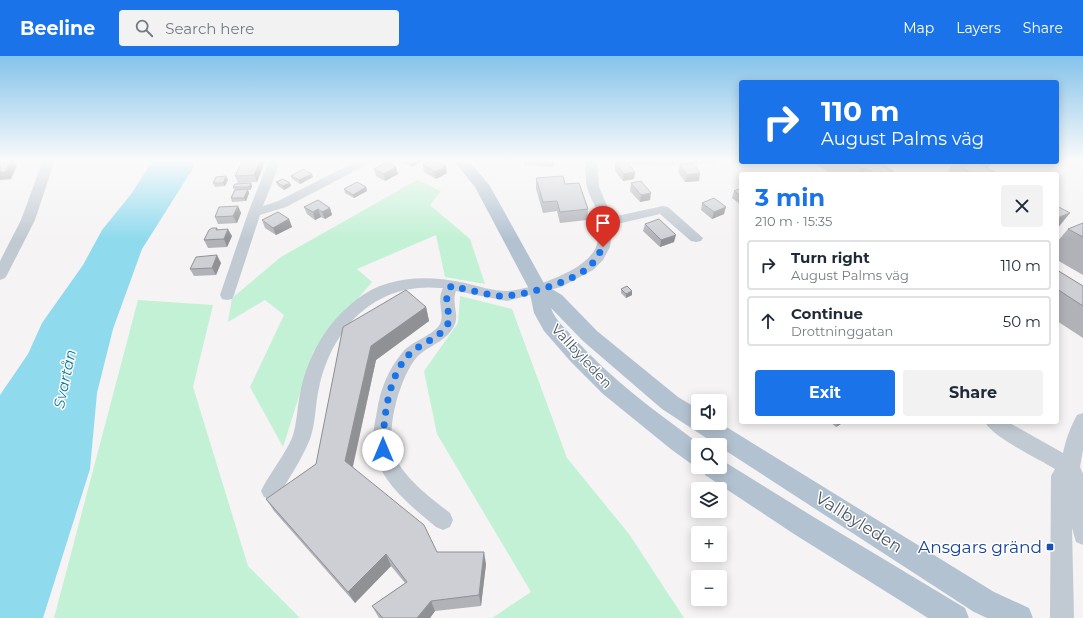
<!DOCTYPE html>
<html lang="en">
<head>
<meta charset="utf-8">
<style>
  :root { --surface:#fff; --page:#f2f2f3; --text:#1f2937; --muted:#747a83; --line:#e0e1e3; --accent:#1a73e8 }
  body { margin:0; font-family:Montserrat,sans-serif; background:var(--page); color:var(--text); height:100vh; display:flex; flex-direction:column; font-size:15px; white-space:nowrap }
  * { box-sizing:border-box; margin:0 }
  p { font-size:13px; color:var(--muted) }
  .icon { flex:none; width:22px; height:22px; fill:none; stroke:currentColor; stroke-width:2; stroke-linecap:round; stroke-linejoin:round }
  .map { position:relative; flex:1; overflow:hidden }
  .drawer { position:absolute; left:739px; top:116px; width:320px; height:252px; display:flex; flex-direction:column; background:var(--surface); border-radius:4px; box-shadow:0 2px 10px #0003 }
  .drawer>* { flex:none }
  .guide { position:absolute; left:739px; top:24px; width:320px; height:84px; border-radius:4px; box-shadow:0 2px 10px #0003; background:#1a73e8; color:#fff; overflow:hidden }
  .buttons { position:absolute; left:691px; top:338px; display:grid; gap:8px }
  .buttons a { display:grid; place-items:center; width:36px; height:36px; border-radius:4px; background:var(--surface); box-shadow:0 2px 10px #0003; font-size:20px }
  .pin { position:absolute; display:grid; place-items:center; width:34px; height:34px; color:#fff; margin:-41px -17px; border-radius:50% 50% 50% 0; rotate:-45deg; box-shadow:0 0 4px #0007 }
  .pin .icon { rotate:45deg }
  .me { position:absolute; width:44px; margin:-22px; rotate:0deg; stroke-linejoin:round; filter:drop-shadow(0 0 3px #0008) }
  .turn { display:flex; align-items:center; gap:14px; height:84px; padding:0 16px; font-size:18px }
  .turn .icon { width:52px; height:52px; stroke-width:2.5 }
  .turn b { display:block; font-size:28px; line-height:34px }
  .round { display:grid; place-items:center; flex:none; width:42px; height:42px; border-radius:4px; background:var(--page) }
  .summary { display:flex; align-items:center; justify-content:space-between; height:68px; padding:0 16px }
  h1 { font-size:24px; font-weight:700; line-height:30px; color:var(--accent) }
  .cta { display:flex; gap:8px; margin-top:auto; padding:8px 16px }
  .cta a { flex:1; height:46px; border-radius:4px; background:var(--accent); color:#fff; font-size:16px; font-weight:700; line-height:46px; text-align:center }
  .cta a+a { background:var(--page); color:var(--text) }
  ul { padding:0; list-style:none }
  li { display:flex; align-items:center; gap:12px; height:50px; margin:0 8px 6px; padding:0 8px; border:2px solid var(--line); border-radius:4px }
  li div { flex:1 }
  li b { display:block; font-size:15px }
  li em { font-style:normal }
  header { display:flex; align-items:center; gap:24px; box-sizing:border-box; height:56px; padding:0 20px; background:var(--accent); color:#fff }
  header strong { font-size:19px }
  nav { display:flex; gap:22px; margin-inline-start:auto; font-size:14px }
  .search { width:280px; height:36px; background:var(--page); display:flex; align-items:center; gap:10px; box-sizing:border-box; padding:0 14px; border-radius:4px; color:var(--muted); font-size:15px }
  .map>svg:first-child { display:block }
  .green { fill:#c3f1d5 }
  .water { fill:#90daee }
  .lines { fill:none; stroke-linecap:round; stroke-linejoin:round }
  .minor { fill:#c1cad2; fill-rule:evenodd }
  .major { fill:#b3c2d1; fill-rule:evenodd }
  .wall { fill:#b0b2b7 }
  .shaded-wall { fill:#909195 }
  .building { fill:#cdcfd5; stroke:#909195 }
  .route { stroke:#1a73e8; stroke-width:7; stroke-dasharray:0 12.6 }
  .transit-dot { fill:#1a4fb4; stroke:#fff; stroke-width:1.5 }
  .labels { text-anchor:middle; stroke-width:3; stroke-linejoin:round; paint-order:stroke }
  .street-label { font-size:14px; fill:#4a5661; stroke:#fff }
  .water-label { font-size:15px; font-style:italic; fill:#0c7c9b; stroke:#fff }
  .near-street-label { font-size:17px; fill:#4a5661; stroke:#fff }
  .near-transit-label { font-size:17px; fill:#164399; stroke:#fff; text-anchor:end }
</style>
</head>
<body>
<header>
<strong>Beeline</strong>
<div class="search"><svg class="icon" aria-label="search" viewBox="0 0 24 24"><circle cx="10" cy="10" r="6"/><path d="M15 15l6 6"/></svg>Search here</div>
<nav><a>Map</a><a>Layers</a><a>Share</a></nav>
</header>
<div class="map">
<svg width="1083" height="562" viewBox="0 0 1083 562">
  <rect width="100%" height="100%" fill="#f5f3f3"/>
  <!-- green -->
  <path class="green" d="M 417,124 L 441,135 L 430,149 L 470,183 L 485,228 L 445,221 L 436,179 L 357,213 L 372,226 L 313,296 L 283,391 L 250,331 L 284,259 L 265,244 L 228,266 L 232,242 L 281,201 Z
    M 460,240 L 512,253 L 567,402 L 629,478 L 684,562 L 492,562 L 531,536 L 437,378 L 424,315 L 458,267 Z
    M 138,244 L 213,249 L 193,331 L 248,510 L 300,562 L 54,562 Z"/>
  <!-- water -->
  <path class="water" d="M 153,104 L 196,104 L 192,114 L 142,193 L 113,273 L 97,337 L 90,413 L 43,562 L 0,562 L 0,339 L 28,298 L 42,267 L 83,209 L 102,174 L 132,137 Z"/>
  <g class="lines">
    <!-- minor -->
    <path class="minor" d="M 43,104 L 55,104 L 35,164 L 7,219 L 5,222 L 0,224 L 0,205 L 21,164 Z
      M 269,104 L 281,104 L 263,150 L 278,145 L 359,104 L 374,104 L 372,106 L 286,151 L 260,159 L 234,239 L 232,243 L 227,244 L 222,243 L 220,239 L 248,157 Z
      M 585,104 L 597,104 L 599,131 L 612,161 L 663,150 L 668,151 L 703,182 L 701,185 L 696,186 L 691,185 L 660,158 L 613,169 L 610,191 L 603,204 L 593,214 L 561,231 L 507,245 L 456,235 C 451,247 460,259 454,270 C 446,286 429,289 417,301 C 400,320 384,377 395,401 C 406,424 431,442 450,457 L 453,464 L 450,471 L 443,474 L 436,471 C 412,451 380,426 374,394 C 371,382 375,367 377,355 C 380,334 388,314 402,297 C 411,285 433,280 440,268 C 445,258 436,245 443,232 L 440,232 C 375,226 332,272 319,332 C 315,348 316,367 310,383 C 302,403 289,422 278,441 L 271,444 L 264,441 L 261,435 L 264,429 C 273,413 285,398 292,382 C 297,368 297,352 300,338 C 307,301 326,267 356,244 C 387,219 428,219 465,227 C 478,230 493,235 507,235 C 529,234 577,217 591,199 C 598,192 600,177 600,168 C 601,157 589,142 587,131 C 585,123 586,113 585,104 Z
      M 607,104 L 720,104 L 718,106 L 714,107 L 666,110 L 613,107 L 609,106 Z
      M 866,106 L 880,106 L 898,118 L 884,118 Z
      M 1083,357 L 1083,394 L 1080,411 L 1083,418 L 1083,489 L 1076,486 L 1072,472 L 1074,562 L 1050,562 L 1051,420 L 1055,413 C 1039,403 992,381 985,366 L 1008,366 L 1063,397 C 1066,383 1070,372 1077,359 Z"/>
    <!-- major -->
    <path class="major" d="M 453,104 L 468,104 L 490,130 L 545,229 L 562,239 L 597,275 L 678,341 L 698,353 L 698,367 L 720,367 L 994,536 L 1029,552 L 1033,562 L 987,562 L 974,556 L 720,391 L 720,389 L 717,389 L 662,353 L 583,285 L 551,252 C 555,264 565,272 573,281 C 611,323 656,356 701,389 L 698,389 L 698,410 L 690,407 L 672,394 L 603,338 L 571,306 L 544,275 L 534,257 L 529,233 L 475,131 Z
      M 720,403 L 812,460 L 965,552 L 969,562 L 928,562 L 794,478 L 705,419 L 702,411 L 720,411 Z"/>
  </g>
  <!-- wall -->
  <path class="wall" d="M 243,104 L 264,104 L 265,106 L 257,126 L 238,127 L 235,120 Z
    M 338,104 L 348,104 L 343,107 Z
    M 402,104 L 423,104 L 412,111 L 402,106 Z
    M 524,104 L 555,104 L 552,111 L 524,109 Z
    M 813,106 L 872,106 L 876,109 L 897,118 L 831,118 Z
    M 953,106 L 994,106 L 986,112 L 998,118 L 955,118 L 948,115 Z
    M 615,107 L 635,116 L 634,123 L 623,125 L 615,115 Z
    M 423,109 L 447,117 L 436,123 L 424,116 Z
    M 680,109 L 699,125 L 685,126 L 678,116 Z
    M 396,111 L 398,118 L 385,125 L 376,120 L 374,113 Z
    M 226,120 L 228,124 L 225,130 L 215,131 L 213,127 Z
    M 291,120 L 313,121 L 300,128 L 292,123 Z
    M 536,122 L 565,128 L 588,153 L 587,164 L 560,167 L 557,155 L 543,157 L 536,133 Z
    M 276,126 L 291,130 L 284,134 L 278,130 Z
    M 251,127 L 252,131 L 250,134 L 248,134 L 249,137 L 246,145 L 232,146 L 231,142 L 234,134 L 233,131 Z
    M 631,127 L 650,144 L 640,146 L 630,135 Z
    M 366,131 L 367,135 L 354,142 L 345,137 L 344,133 Z
    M 741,132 L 741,149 L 732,142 L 734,135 Z
    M 702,147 L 724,158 L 712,163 L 701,154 Z
    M 238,150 L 241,157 L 237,167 L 218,168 L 215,161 Z
    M 304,151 L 330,152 L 332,159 L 325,163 L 321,161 L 315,164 L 307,158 Z
    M 289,163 L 292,171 L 276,179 L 265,172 L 262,164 Z
    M 1083,167 L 1083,219 L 1057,204 L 1057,186 L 1068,173 Z
    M 645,168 L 674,186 L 660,191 L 643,175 Z
    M 217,172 L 218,174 L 232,180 L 227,191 L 208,192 L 204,184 Z
    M 221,207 L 216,219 L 194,220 L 190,213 Z
    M 1057,214 L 1083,230 L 1083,282 L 1057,265 Z
    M 621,233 L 632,239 L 626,242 L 621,237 Z
    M 426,251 L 429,265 L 376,304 L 353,411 L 437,496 L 486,508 L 481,550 L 435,555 L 430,562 L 379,562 L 372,550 L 405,527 L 391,510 L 355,547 L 274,455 L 266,443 L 316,408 L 343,271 Z
    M 830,366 L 844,366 L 836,371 Z"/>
  <!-- shaded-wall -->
  <path class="shaded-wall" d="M 11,104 L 12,104 L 17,110 L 11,123 L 0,124 L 0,116 Z
    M 261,104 L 264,104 L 265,106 L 257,126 L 254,119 Z
    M 342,104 L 348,104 L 343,107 Z
    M 411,104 L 423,104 L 412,111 Z
    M 552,104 L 555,104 L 552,111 Z
    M 981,106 L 994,106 L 979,118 L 974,118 Z
    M 446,110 L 447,117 L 436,123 L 435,116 Z
    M 396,111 L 398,118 L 385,125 L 384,118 Z
    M 865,112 L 863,118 L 859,118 L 861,113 Z
    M 635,116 L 634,123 L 623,125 L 624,118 Z
    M 700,117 L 699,125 L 685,126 L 687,119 Z
    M 312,118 L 313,121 L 300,128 L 299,124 Z
    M 226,120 L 228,124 L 225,130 L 223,127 Z
    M 251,127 L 252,131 L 250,134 L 249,131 Z
    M 290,127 L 291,130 L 284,134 L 283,130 Z
    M 366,131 L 367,135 L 354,142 L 353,139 Z
    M 248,133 L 249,137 L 246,145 L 244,142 Z
    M 651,137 L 650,144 L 640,146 L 641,139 Z
    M 238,150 L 241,157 L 237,167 L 233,160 Z
    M 726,151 L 724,158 L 712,163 L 714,156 Z
    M 330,152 L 332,159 L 325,163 L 322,156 Z
    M 318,153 L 321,161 L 315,164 L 313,156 Z
    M 1070,157 L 1057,173 L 1057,162 Z
    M 289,163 L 292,171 L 276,179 L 273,172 Z
    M 228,173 L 232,180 L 227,191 L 224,183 Z
    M 676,179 L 674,186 L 660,191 L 661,184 Z
    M 217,199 L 221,207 L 216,219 L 212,212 Z
    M 632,235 L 632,239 L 626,242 L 626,238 Z
    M 426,251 L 429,265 L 376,304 L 351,418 L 345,405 L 371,290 Z
    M 839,366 L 844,366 L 836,371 Z
    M 484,496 L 486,508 L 481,550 L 479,539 Z
    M 386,498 L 391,510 L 355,547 L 348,536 Z
    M 431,545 L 435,555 L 430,562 L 417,562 Z"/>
  <!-- building -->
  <path class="building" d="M 7,104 L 11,104 L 5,116 L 0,116 L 0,105 Z
    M 243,104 L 261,104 L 254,119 L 235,120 Z
    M 432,104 L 434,104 L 446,110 L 435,116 L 423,109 Z
    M 626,105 L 635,116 L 624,118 L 615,107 Z
    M 387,106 L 396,111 L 384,118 L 374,113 Z
    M 849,106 L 872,106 L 876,109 L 880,108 L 897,118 L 875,118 L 865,112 L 861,113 Z
    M 976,106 L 998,118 L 974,118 L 961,111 Z
    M 693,107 L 700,117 L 687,119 L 680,109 Z
    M 303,113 L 312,118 L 299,124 L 291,120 Z
    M 226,120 L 223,127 L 213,127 L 216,121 Z
    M 563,120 L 565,128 L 579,127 L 588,153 L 560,156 L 557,145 L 543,146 L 536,122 Z
    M 283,123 L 290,127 L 283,130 L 276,126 Z
    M 641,125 L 651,137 L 641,139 L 631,127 Z
    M 357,126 L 366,131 L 353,139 L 344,133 Z
    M 251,127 L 249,131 L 233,131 L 235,128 Z
    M 741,132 L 741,140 L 734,135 Z
    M 248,133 L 244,142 L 231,142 L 235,134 Z
    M 714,142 L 726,151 L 714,156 L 702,147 Z
    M 318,144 L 330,152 L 322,156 L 318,153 L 313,156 L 304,151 Z
    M 238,150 L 233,160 L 215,161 L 219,151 Z
    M 1057,150 L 1070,157 L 1057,162 Z
    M 278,156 L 289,163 L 273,172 L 262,164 Z
    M 659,163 L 676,179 L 661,184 L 645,168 Z
    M 1083,167 L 1083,181 L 1068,173 Z
    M 212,172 L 217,172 L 216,174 L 228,173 L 224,183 L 204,184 L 209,174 Z
    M 217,199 L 212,212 L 190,213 L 196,201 Z
    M 1057,214 L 1083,230 L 1083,250 L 1057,233 Z
    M 627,230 L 632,235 L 626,238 L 621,233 Z
    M 406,234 L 426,251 L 371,290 L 345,405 L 424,469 L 437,496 L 484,496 L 479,539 L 431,545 L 417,562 L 383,562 L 372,550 L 407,526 L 386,498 L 348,536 L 266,443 L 316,408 L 343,271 Z"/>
  <!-- sky -->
  <linearGradient id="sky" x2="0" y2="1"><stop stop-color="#85c3ea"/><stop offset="0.57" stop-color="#fafafa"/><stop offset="1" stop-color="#fafafa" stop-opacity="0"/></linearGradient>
  <rect width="1083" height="183" fill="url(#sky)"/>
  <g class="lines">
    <!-- route -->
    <path class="route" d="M 383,394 C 383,364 388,314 414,294 C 424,287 439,281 446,271 C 453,261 445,252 447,241 C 447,238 450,233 451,230 C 467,233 483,238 499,240 C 522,241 572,226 589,211 C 595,205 599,198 603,191"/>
  </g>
  <!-- markers -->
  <rect class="transit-dot" x="1046" y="487" width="8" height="8" rx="2"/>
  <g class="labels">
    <!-- street labels -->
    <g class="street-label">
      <text transform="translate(582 300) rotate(47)" y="5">Vallbyleden</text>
    </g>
    <!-- water labels -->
    <g class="water-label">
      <text transform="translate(65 323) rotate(-78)" y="5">Svartån</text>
    </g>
    <!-- near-street labels -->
    <g class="near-street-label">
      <text transform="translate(859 466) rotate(32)" y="6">Vallbyleden</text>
    </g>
    <!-- near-transit labels -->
    <g class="near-transit-label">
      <text x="1042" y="497">Ansgars gränd</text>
    </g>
  </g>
</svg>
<div class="buttons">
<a><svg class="icon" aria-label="sound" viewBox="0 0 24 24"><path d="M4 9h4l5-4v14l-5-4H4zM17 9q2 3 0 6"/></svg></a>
<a><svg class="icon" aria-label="search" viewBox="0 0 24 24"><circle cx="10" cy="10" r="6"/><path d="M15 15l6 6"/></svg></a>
<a><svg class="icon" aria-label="layers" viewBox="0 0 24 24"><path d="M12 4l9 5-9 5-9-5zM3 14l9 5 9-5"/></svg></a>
<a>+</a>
<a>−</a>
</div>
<div class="pin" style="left:603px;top:191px;background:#d93025"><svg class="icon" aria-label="arrive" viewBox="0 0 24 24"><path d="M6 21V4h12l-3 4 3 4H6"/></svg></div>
<svg class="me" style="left:383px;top:394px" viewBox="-20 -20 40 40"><circle r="19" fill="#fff"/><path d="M0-13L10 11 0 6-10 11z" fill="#1a73e8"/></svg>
<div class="guide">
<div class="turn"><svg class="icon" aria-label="right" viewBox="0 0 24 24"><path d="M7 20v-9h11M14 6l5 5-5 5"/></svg><div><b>110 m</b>August Palms väg</div></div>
</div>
<section class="drawer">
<div class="summary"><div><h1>3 min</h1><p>210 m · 15:35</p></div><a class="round"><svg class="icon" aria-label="close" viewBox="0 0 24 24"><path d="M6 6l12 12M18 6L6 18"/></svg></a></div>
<ul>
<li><svg class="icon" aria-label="right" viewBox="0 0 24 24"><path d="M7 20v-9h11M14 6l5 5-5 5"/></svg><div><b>Turn right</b><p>August Palms väg</p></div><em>110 m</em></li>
<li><svg class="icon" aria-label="ahead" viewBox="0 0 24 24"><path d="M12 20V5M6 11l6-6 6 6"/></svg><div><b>Continue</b><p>Drottninggatan</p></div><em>50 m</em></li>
</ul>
<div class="cta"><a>Exit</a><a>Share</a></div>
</section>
</div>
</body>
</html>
